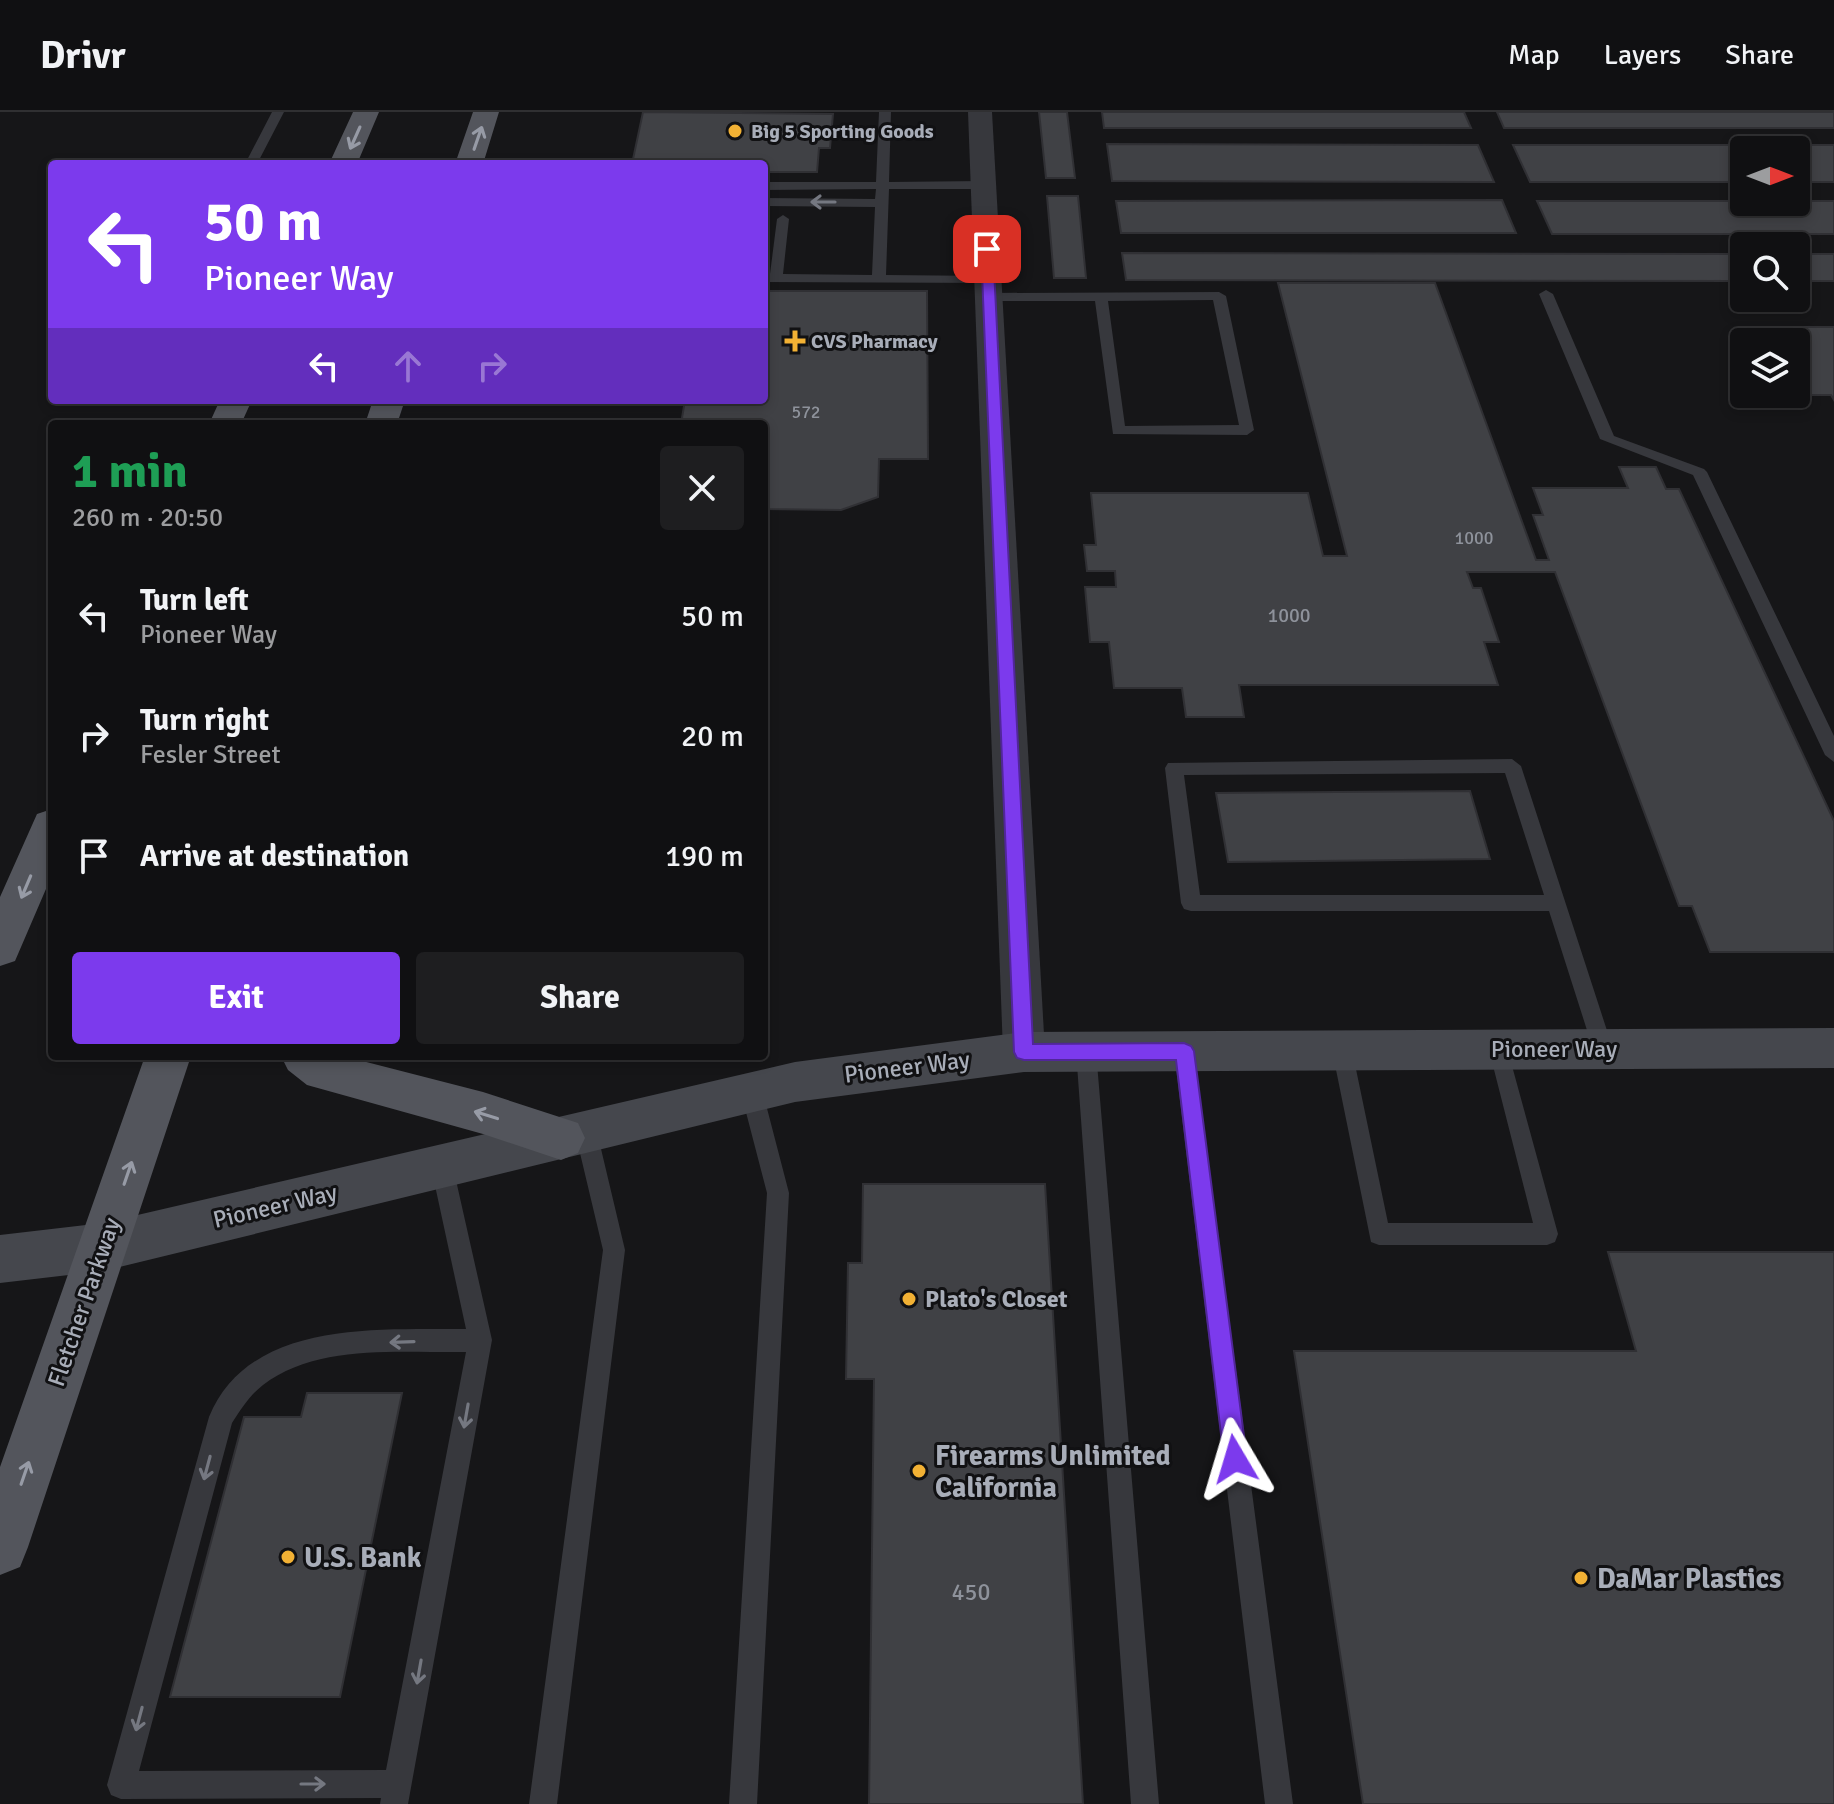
<!DOCTYPE html>
<html lang="en">
<head>
<meta charset="utf-8">
<style>
  :root { --surface:#101012; --page:#1e1e20; --text:#f1f3f6; --muted:#9c9d9f; --line:#303032; --accent:#7c3aed }
  body { margin:0; font-family:Signika,sans-serif; background:var(--page); color:var(--text); height:100vh; display:flex; flex-direction:column; font-size:30px; white-space:nowrap }
  * { box-sizing:border-box; margin:0 }
  p { font-size:26px; color:var(--muted) }
  .icon { flex:none; width:44px; height:44px; fill:none; stroke:currentColor; stroke-width:2; stroke-linecap:round; stroke-linejoin:round }
  .map { position:relative; flex:1; overflow:hidden }
  .side { position:absolute; left:48px; top:308px; width:720px; height:640px; display:flex; flex-direction:column; background:var(--surface); border-radius:8px; box-shadow:0 4px 12px #0003,0 0 0 2px var(--line) }
  .side>* { flex:none }
  .hud { position:absolute; left:48px; top:48px; width:720px; height:244px; border-radius:8px; box-shadow:0 4px 12px #0003,0 0 0 2px var(--line); background:#7c3aed; color:#fff; overflow:hidden }
  .needle { width:52px; rotate:90deg }
  .buttons { position:absolute; left:1730px; top:24px; display:grid; gap:16px }
  .buttons a { display:grid; place-items:center; width:80px; height:80px; border-radius:8px; background:var(--surface); box-shadow:0 4px 12px #0003,0 0 0 2px var(--line); font-size:40px }
  .pin { position:absolute; display:grid; place-items:center; width:68px; height:68px; color:#fff; margin:-34px; border-radius:16px; box-shadow:0 4px 12px #0006 }
  .me { position:absolute; width:88px; margin:-44px; rotate:353deg; stroke-linejoin:round; filter:drop-shadow(0 0 6px #0008) }
  .turn { display:flex; align-items:center; gap:28px; height:168px; padding:0 24px; font-size:36px }
  .turn .icon { width:104px; height:104px; stroke-width:2.5 }
  .turn b { display:block; font-size:56px; line-height:68px }
  .lanes { display:flex; align-items:center; height:76px; padding:0 24px; background:#0003; justify-content:center; gap:40px; direction:ltr }
  .lanes .off { opacity:.35 }
  .round { display:grid; place-items:center; flex:none; width:84px; height:84px; border-radius:8px; background:var(--page) }
  .head { display:flex; align-items:center; justify-content:space-between; height:136px; padding:0 24px }
  h1 { font-size:48px; font-weight:800; line-height:60px; color:#1e9e55 }
  .cta { display:flex; gap:16px; margin-top:auto; padding:16px 24px }
  .cta a { flex:1; height:92px; border-radius:8px; background:var(--accent); color:#fff; font-size:32px; font-weight:800; line-height:92px; text-align:center }
  .cta a+a { background:var(--page); color:var(--text) }
  ul { padding:0; list-style:none }
  li { display:flex; align-items:center; gap:24px; height:120px; padding:0 24px }
  li div { flex:1 }
  li b { display:block; font-size:30px }
  li em { font-style:normal }
  header { display:flex; align-items:center; gap:48px; box-sizing:border-box; height:112px; padding:0 40px; background:var(--surface); border-bottom:2px solid var(--line) }
  header strong { font-size:38px }
  nav { display:flex; gap:44px; margin-inline-start:auto; font-size:28px }
  .map>svg:first-child { display:block }
  .building { fill:#404145; stroke:#303034; stroke-width:2 }
  .lines { fill:none; stroke-linecap:round; stroke-linejoin:round }
  .lane { fill:#37383d; fill-rule:evenodd }
  .street { fill:#37383d; fill-rule:evenodd }
  .secondary { fill:#45474d; fill-rule:evenodd }
  .primary { fill:#53555c; fill-rule:evenodd }
  .oneway { stroke:#979ba6 }
  .oneway2 { stroke:#757881 }
  .route { fill:#7c3aed; stroke:#51269a; stroke-width:2 }
  .poi-dot { fill:#f2b134; stroke:#111113; stroke-width:3 }
  .labels { text-anchor:middle; stroke-width:6; stroke-linejoin:round; paint-order:stroke }
  .far-number-label { font-size:18px; fill:#8e929b }
  .far-poi-label { font-size:20px; font-weight:bold; fill:#a8adb8; stroke:#111113; text-anchor:start }
  .number-label { font-size:20px; fill:#8e929b }
  .street-label { font-size:24px; fill:#a8adb8; stroke:#111113 }
  .poi-label { font-size:24px; font-weight:bold; fill:#a8adb8; stroke:#111113; text-anchor:start }
  .near-number-label { font-size:24px; fill:#8e929b }
  .near-poi-label { font-size:28px; font-weight:bold; fill:#a8adb8; stroke:#111113; text-anchor:start }
</style>
</head>
<body>
<header>
<strong>Drivr</strong>
<nav><a>Map</a><a>Layers</a><a>Share</a></nav>
</header>
<div class="map">
<svg width="1834" height="1692" viewBox="0 0 1834 1692">
  <rect width="100%" height="100%" fill="#161618"/>
  <!-- building -->
  <path class="building" d="M 643,0 L 833,2 L 830,36 L 819,36 L 817,60 L 764,60 L 764,52 L 632,52 Z
    M 1039,0 L 1067,0 L 1075,66 L 1046,66 Z
    M 1102,0 L 1464,0 L 1471,16 L 1104,16 Z
    M 1497,0 L 1834,0 L 1834,16 L 1504,16 Z
    M 1107,32 L 1478,33 L 1494,70 L 1112,69 Z
    M 1513,33 L 1834,33 L 1834,70 L 1796,70 L 1796,38 L 1744,38 L 1744,70 L 1530,70 Z
    M 1047,84 L 1078,84 L 1086,166 L 1054,166 Z
    M 1502,88 L 1516,121 L 1121,121 L 1116,89 Z
    M 1537,89 L 1834,89 L 1834,122 L 1552,122 Z
    M 1122,141 L 1744,142 L 1744,169 L 1126,168 Z
    M 1796,142 L 1834,142 L 1834,169 L 1796,169 Z
    M 1278,171 L 1435,171 L 1536,448 L 1549,448 L 1533,403 L 1543,403 L 1533,376 L 1628,376 L 1619,355 L 1656,355 L 1666,377 L 1679,377 L 1834,709 L 1834,840 L 1710,840 L 1692,794 L 1679,794 L 1555,460 L 1467,460 L 1473,476 L 1481,476 L 1499,530 L 1484,530 L 1498,573 L 1239,573 L 1244,605 L 1186,605 L 1182,576 L 1114,576 L 1109,530 L 1090,530 L 1085,475 L 1116,475 L 1115,459 L 1087,459 L 1084,433 L 1096,433 L 1091,381 L 1308,381 L 1323,444 L 1347,444 Z
    M 764,179 L 927,179 L 928,347 L 879,347 L 878,385 L 841,398 L 764,397 L 764,312 L 681,312 L 685,288 L 764,288 Z
    M 1740,215 L 1834,215 L 1834,288 L 1831,283 L 1783,283 L 1796,282 L 1796,230 L 1749,230 Z
    M 1470,679 L 1490,747 L 1228,750 L 1216,681 Z
    M 863,1072 L 1045,1072 L 1083,1692 L 869,1692 L 874,1267 L 846,1267 L 848,1151 L 862,1151 Z
    M 1608,1140 L 1834,1140 L 1834,1692 L 1363,1692 L 1294,1239 L 1636,1239 Z
    M 307,1281 L 402,1281 L 340,1585 L 170,1585 L 244,1305 L 301,1305 Z"/>
  <g class="lines">
    <!-- lane -->
    <path class="lane" d="M 272,0 L 284,0 L 257,52 L 245,52 Z
      M 879,0 L 891,0 L 889,70 L 984,69 L 990,73 L 984,77 L 889,77 L 886,163 L 989,164 L 996,168 L 994,171 L 764,170 L 764,162 L 770,162 L 777,107 L 783,103 L 789,107 L 783,162 L 872,163 L 875,95 L 764,94 L 764,86 L 875,87 L 876,77 L 764,78 L 764,70 L 876,70 Z
      M 1546,178 L 1553,182 L 1614,324 L 1704,357 L 1707,360 L 1834,624 L 1834,650 L 1825,643 L 1693,363 L 1600,327 L 1539,182 Z
      M 1219,180 L 1226,184 L 1254,318 L 1247,323 L 1113,322 L 1095,189 L 989,189 L 982,185 L 989,181 ZM 1213,188 L 1239,313 L 1125,314 L 1108,189 Z
      M 1512,647 L 1521,654 L 1613,937 L 1610,943 L 1603,946 L 1596,943 L 1593,937 L 1549,799 L 1191,799 L 1184,797 L 1181,791 L 1165,656 L 1168,651 ZM 1505,661 L 1544,783 L 1200,783 L 1184,663 Z
      M 1342,929 L 1349,932 L 1352,938 L 1388,1111 L 1533,1111 L 1489,938 L 1492,932 L 1499,929 L 1506,932 L 1558,1122 L 1555,1130 L 1547,1133 L 1379,1133 L 1371,1130 L 1332,938 L 1335,932 Z
      M 1086,930 L 1093,933 L 1096,939 L 1159,1692 L 1131,1692 L 1076,939 L 1079,933 Z
      M 1184,930 L 1191,933 L 1194,939 L 1293,1692 L 1265,1692 L 1174,939 L 1177,933 Z
      M 752,972 L 760,974 L 763,981 L 789,1081 L 757,1692 L 729,1692 L 767,1081 L 741,981 L 744,974 Z
      M 586,1010 L 594,1013 L 597,1020 L 625,1138 L 557,1692 L 529,1692 L 603,1138 L 575,1020 L 578,1013 Z
      M 442,1045 L 450,1048 L 453,1055 L 492,1228 L 408,1692 L 380,1692 L 381,1686 L 121,1687 L 111,1683 L 107,1673 L 209,1305 C 249,1207 379,1218 466,1217 L 431,1055 L 434,1048 ZM 466,1240 L 386,1658 L 139,1659 L 232,1311 C 241,1297 250,1283 263,1273 C 317,1231 402,1241 466,1240 Z"/>
    <!-- street -->
    <path class="street" d="M 968,0 L 992,0 L 1045,940 L 1039,953 L 1024,958 L 1009,953 L 1003,940 Z"/>
    <!-- secondary -->
    <path class="secondary" d="M 1834,916 L 1834,956 L 1024,960 L 795,990 L 103,1159 L 0,1171 L 0,1123 L 103,1111 L 795,950 L 1024,920 Z"/>
    <!-- primary -->
    <path class="primary" d="M 353,0 L 379,0 L 357,52 L 329,52 Z
      M 473,0 L 499,0 L 483,52 L 455,52 Z
      M 220,288 L 252,288 L 241,312 L 209,312 Z
      M 373,288 L 405,288 L 397,312 L 365,312 Z
      M 52,697 L 52,763 L 15,849 L 0,854 L 0,785 L 37,702 Z
      M 145,944 L 191,944 L 28,1435 L 20,1455 L 0,1463 L 0,1355 Z
      M 281,944 L 343,944 L 483,980 L 578,1011 L 585,1026 L 578,1041 L 561,1048 L 483,1022 L 307,973 L 288,958 Z"/>
  </g>
  <!-- one-way arrows -->
  <defs><path id="oneway-shaft" d="M-6 0H5M1.5-3L5.5 0L1.5 3" fill="none" stroke-width="1.6" stroke-linecap="round" stroke-linejoin="round" transform="scale(2)"/></defs>
  <g class="oneway">
    <use href="#oneway-shaft" transform="translate(355 26) rotate(114)"/>
    <use href="#oneway-shaft" transform="translate(478 26) rotate(-71)"/>
    <use href="#oneway-shaft" transform="translate(26 775) rotate(113)"/>
    <use href="#oneway-shaft" transform="translate(486 1003) rotate(-163)"/>
    <use href="#oneway-shaft" transform="translate(128 1061) rotate(-71)"/>
    <use href="#oneway-shaft" transform="translate(25 1361) rotate(-71)"/>
  </g>
  <g class="oneway2">
    <use href="#oneway-shaft" transform="translate(823 90) rotate(-180)"/>
    <use href="#oneway-shaft" transform="translate(402 1230) rotate(178)"/>
    <use href="#oneway-shaft" transform="translate(466 1304) rotate(100)"/>
    <use href="#oneway-shaft" transform="translate(207 1356) rotate(105)"/>
    <use href="#oneway-shaft" transform="translate(419 1560) rotate(100)"/>
    <use href="#oneway-shaft" transform="translate(139 1607) rotate(105)"/>
    <use href="#oneway-shaft" transform="translate(313 1672)"/>
  </g>
  <!-- route -->
  <path class="route" d="M 987,133 L 993,137 L 1033,932 L 1184,931 L 1191,934 L 1194,939 L 1247,1347 L 1243,1355 L 1235,1358 L 1227,1355 L 1224,1347 L 1176,948 L 1024,948 L 1017,946 L 1014,940 L 981,137 Z"/>
  <!-- markers -->
  <g class="poi-dot">
    <circle cx="735" cy="19" r="8"/>
    <path d="M791 217h8v8h8v8h-8v8h-8v-8h-8v-8h8z"/>
    <circle cx="909" cy="1187" r="8"/>
    <circle cx="919" cy="1359" r="8"/>
    <circle cx="288" cy="1445" r="8"/>
    <circle cx="1581" cy="1466" r="8"/>
  </g>
  <g class="labels">
    <!-- far-number labels -->
    <g class="far-number-label">
      <text x="806" y="306">572</text>
      <text x="1474" y="432">1000</text>
    </g>
    <!-- far-poi labels -->
    <g class="far-poi-label">
      <text x="751" y="26">Big 5 Sporting Goods</text>
      <text x="811" y="236">CVS Pharmacy</text>
    </g>
    <!-- number labels -->
    <g class="number-label">
      <text x="1289" y="510">1000</text>
    </g>
    <!-- street labels -->
    <g class="street-label">
      <text x="1554" y="945">Pioneer Way</text>
      <text transform="translate(907 955) rotate(-7)" y="8">Pioneer Way</text>
      <text transform="translate(275 1094) rotate(-13)" y="8">Pioneer Way</text>
      <text transform="translate(84 1190) rotate(-71)" y="8">Fletcher Parkway</text>
    </g>
    <!-- poi labels -->
    <g class="poi-label">
      <text x="925" y="1195">Plato's Closet</text>
    </g>
    <!-- near-number labels -->
    <g class="near-number-label">
      <text x="971" y="1488">450</text>
    </g>
    <!-- near-poi labels -->
    <g class="near-poi-label">
      <text x="935" y="1353">Firearms Unlimited<tspan x="935" dy="32">California</tspan></text>
      <text x="304" y="1455">U.S. Bank</text>
      <text x="1597" y="1476">DaMar Plastics</text>
    </g>
  </g>
</svg>
<div class="buttons">
<a><svg class="needle" viewBox="-14 -14 28 28"><path d="M0-13l5 13h-10z" fill="#e53935"/><path d="M0 13l5-13h-10z" fill="#9c9d9f"/></svg></a>
<a><svg class="icon" aria-label="search" viewBox="0 0 24 24"><circle cx="10" cy="10" r="6"/><path d="M15 15l6 6"/></svg></a>
<a><svg class="icon" aria-label="layers" viewBox="0 0 24 24"><path d="M12 4l9 5-9 5-9-5zM3 14l9 5 9-5"/></svg></a>
</div>
<div class="pin" style="left:987px;top:137px;background:#d93025"><svg class="icon" aria-label="arrive" viewBox="0 0 24 24"><path d="M6 21V4h12l-3 4 3 4H6"/></svg></div>
<svg class="me" style="left:1235px;top:1347px" viewBox="-20 -20 40 40"><path d="M0-17L14 15 0 8-14 15z" fill="#7c3aed" stroke="#fff" stroke-width="4"/></svg>
<div class="hud">
<div class="turn"><svg class="icon" aria-label="left" viewBox="0 0 24 24"><path d="M17 20v-9H6M10 6l-5 5 5 5"/></svg><div><b>50 m</b>Pioneer Way</div></div>
<div class="lanes"><svg class="icon" aria-label="left" viewBox="0 0 24 24"><path d="M17 20v-9H6M10 6l-5 5 5 5"/></svg><svg class="icon off" aria-label="ahead" viewBox="0 0 24 24"><path d="M12 20V5M6 11l6-6 6 6"/></svg><svg class="icon off" aria-label="right" viewBox="0 0 24 24"><path d="M7 20v-9h11M14 6l5 5-5 5"/></svg></div>
</div>
<section class="side">
<div class="head"><div><h1>1 min</h1><p>260 m · 20:50</p></div><a class="round"><svg class="icon" aria-label="close" viewBox="0 0 24 24"><path d="M6 6l12 12M18 6L6 18"/></svg></a></div>
<ul>
<li><svg class="icon" aria-label="left" viewBox="0 0 24 24"><path d="M17 20v-9H6M10 6l-5 5 5 5"/></svg><div><b>Turn left</b><p>Pioneer Way</p></div><em>50 m</em></li>
<li><svg class="icon" aria-label="right" viewBox="0 0 24 24"><path d="M7 20v-9h11M14 6l5 5-5 5"/></svg><div><b>Turn right</b><p>Fesler Street</p></div><em>20 m</em></li>
<li><svg class="icon" aria-label="arrive" viewBox="0 0 24 24"><path d="M6 21V4h12l-3 4 3 4H6"/></svg><div><b>Arrive at destination</b></div><em>190 m</em></li>
</ul>
<div class="cta"><a>Exit</a><a>Share</a></div>
</section>
</div>
</body>
</html>
